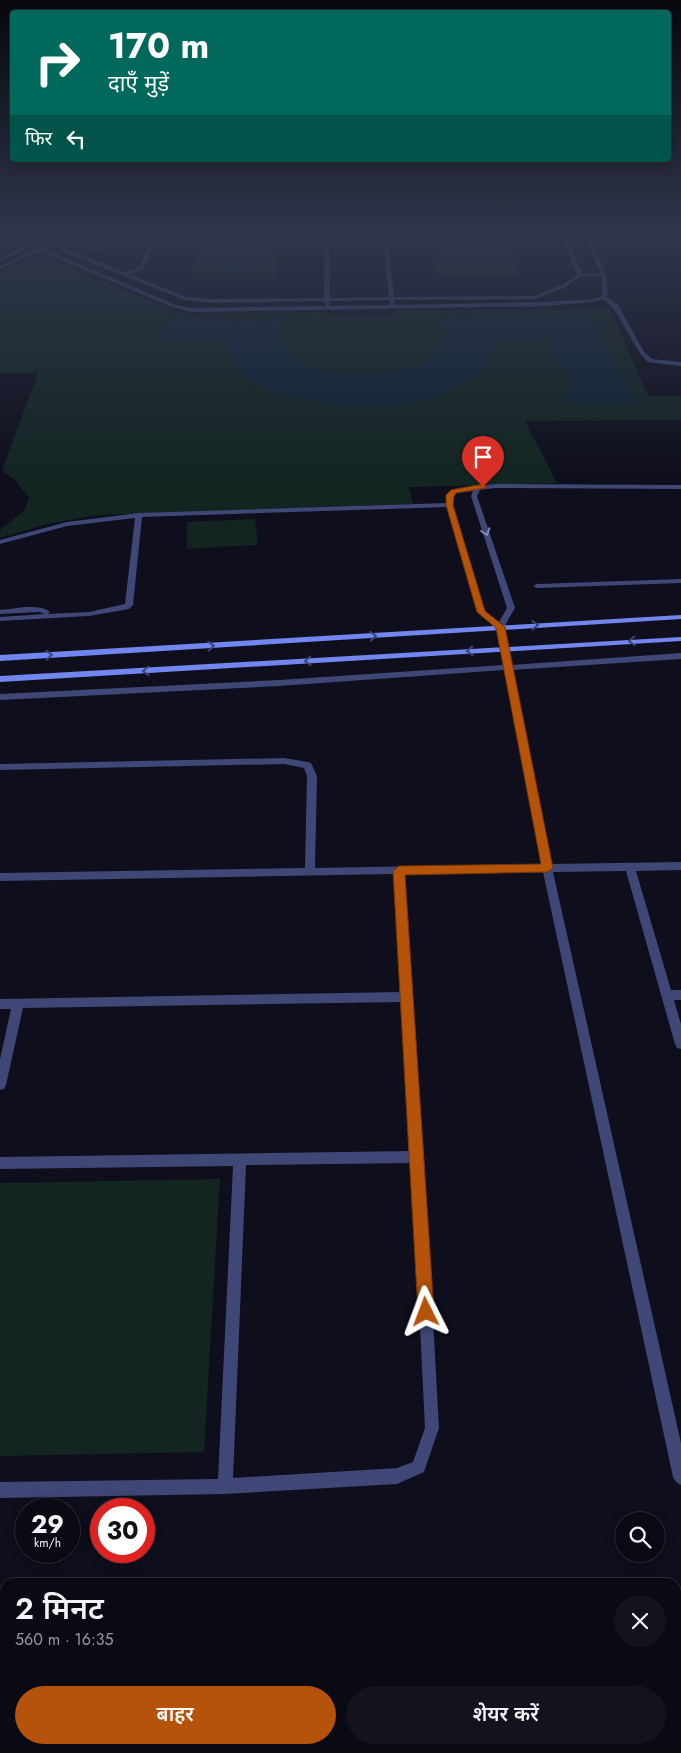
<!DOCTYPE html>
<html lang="hi">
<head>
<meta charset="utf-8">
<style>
  :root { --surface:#0a0a15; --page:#13131e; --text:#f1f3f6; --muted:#999aa0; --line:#2a2b34; --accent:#b45309 }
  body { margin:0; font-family:Jost,"Noto Sans Devanagari",sans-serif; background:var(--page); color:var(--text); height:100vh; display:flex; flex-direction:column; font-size:19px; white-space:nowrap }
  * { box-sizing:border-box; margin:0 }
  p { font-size:16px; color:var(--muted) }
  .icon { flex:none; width:28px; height:28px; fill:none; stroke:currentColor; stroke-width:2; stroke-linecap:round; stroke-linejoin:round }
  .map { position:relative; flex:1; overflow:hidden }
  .side { position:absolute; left:0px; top:1578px; width:681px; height:176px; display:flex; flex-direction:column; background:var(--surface); border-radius:15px 15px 0 0; box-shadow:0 2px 12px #0003,0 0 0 1px var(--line) }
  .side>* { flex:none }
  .guide { position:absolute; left:10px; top:10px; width:661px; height:152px; border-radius:5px; box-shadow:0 2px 12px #0003,0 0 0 1px var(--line); background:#00695c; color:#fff; overflow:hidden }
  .controls { position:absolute; left:615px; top:1512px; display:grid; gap:10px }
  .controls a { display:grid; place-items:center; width:50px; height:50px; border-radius:50%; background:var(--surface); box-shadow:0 2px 12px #0003,0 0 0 1px var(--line); font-size:25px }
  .speed { position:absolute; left:15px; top:1498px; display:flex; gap:10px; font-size:25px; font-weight:700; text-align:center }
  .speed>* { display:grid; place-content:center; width:65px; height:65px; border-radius:50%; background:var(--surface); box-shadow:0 2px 12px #0003,0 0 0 1px var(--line); line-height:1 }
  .speed small { font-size:12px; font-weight:400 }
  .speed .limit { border:8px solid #d22; background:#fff; color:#111 }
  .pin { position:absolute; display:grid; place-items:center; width:42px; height:42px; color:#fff; margin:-51px -21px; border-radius:50% 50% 50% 0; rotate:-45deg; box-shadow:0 0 5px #0007 }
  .pin .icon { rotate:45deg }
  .me { position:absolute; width:55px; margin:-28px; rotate:357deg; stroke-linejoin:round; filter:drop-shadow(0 0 4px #0008) }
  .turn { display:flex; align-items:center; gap:18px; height:105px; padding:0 15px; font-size:22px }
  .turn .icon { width:65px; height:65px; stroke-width:2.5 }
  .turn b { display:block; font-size:35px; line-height:42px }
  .then { display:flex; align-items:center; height:48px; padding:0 15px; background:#0003; gap:10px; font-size:19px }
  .round { display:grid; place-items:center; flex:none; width:52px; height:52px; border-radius:26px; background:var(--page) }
  .overview { display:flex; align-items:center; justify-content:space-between; height:85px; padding:0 15px }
  h1 { font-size:30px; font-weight:600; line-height:38px }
  .primary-button { display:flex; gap:10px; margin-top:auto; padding:10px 15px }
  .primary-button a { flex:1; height:58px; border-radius:30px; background:var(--accent); color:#fff; font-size:20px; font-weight:600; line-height:58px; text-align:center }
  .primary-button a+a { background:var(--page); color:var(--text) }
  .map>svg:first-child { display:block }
  .green { fill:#122521 }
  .water { fill:#0e2435 }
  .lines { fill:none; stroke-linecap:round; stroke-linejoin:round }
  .street { fill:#3e4776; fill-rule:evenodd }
  .secondary { fill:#7187ef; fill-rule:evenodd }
  .oneway { stroke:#868db8 }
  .oneway2 { stroke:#3b447b }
  .route { fill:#b45309; stroke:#753606 }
</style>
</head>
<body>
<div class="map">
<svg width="681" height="1753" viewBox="0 0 681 1753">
  <rect width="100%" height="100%" fill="#0e0e1c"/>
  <!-- green -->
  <path class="green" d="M 202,233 L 280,233 L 276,279 L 191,279 Z
    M 429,233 L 505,233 L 520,277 L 437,277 Z
    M 46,259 L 174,310 L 194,314 L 321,312 L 350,317 L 389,314 L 399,310 L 610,309 L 648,396 L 681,396 L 681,420 L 525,421 L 557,483 L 409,487 L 413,504 L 98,515 L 47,524 L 0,538 L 0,530 L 24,511 L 29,498 L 15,480 L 2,470 L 38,373 L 0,373 L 0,271 L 34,260 Z
    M 255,519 L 258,545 L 187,549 L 187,522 Z
    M 220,1179 L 204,1452 L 0,1456 L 0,1183 Z"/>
  <!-- water -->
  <path class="water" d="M 226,262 L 240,266 L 255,267 L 257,268 L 254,271 L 226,273 L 224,272 L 226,268 L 223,264 Z
    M 590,317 L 636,402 L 566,402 L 564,397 L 572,386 L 572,377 L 552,355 L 551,341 L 545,337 L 527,340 L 500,338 L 493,341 C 492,346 492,355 489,359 C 471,388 421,403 389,406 C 350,409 236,400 232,350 C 210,333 181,341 155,341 L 167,319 L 278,321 C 279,335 286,356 299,363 C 329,380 397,377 426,361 C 433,358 439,352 445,348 L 446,333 L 441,319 Z"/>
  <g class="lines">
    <!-- street -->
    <path class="street" d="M 19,233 L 34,242 L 41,240 L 41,242 L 37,244 L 42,246 L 49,245 L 49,247 L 46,248 L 56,254 L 176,305 L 192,308 L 326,306 L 324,301 L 212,303 L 185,300 L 64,252 L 31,233 L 37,233 L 68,250 L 125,272 L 139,267 L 148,248 L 83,249 L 83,247 L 90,241 L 94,233 L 98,233 L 94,242 L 91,246 L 211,245 L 209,247 L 152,248 L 143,269 L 129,274 L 186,297 L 212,299 L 324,298 L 325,246 L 267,246 L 269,244 L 441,244 L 443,246 L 388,246 L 394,297 L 534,296 L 562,285 L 577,275 L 561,233 L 565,233 L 582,274 L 601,274 L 583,233 L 587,233 C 597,253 610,273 607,297 L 618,305 L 644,352 L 652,359 L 681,362 L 681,366 L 648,362 C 629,343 624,315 603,299 L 593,302 L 545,306 L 192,312 L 172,307 L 52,256 L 42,250 L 0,269 L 0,266 L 39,248 L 34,245 L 0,261 L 0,258 L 31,243 L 19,236 L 0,236 L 0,234 ZM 329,246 L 384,246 L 389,297 L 330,298 ZM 581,276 L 602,277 L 602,296 L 593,299 L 545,302 L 394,305 L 394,300 L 535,299 L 566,287 ZM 389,300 L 390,305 L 329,306 L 330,301 Z
      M 677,233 L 681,233 L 681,238 L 679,238 Z
      M 495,484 L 681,485 L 681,489 L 495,488 L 480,490 L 477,496 L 515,608 L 504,627 L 511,665 L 681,653 L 681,659 L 512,670 L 551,864 L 681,862 L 681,870 L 636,871 L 671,990 L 681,990 L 681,1000 L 674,1000 L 681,1024 L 681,1049 L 677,1048 L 675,1044 L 626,871 L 553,872 L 681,1443 L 681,1485 L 676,1482 L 673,1477 L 543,872 L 404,874 L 424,1157 L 439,1428 L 424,1472 L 397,1484 L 225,1494 L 0,1498 L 0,1482 L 218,1479 L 233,1166 L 0,1169 L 0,1157 L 411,1151 L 402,1002 L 23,1008 L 6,1085 L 4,1089 L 0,1090 L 0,1059 L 11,1009 L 0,1009 L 0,999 L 402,992 L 394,874 L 0,881 L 0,873 L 305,868 L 307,776 L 304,768 L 284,764 L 0,770 L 0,764 L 284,758 L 308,762 L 311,763 L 317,776 L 315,868 L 542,864 L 504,670 L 279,686 L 0,700 L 0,694 L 279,680 L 503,665 L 496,628 L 477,612 L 447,507 L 142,517 L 133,605 L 129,609 L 89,616 L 0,621 L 0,617 L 45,614 L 39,612 L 0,614 L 0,610 C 15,609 38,603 50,612 L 47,614 L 89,612 L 125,604 L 135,518 L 67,526 L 0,544 L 0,540 L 67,522 L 139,513 L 447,503 L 447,495 L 454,489 ZM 473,491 L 471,496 L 507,608 L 499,622 L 485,611 L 453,505 L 453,495 L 456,493 ZM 412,1163 L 425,1428 L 413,1462 L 397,1468 L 233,1478 L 246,1165 Z
      M 681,579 L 681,583 L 537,588 L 533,586 L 537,584 Z
      M 681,1606 L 681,1622 L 676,1623 L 676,1607 Z
      M 324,1749 L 342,1749 L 341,1753 L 323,1753 Z"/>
    <!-- secondary -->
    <path class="secondary" d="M 681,615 L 681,619 L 0,661 L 0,655 Z
      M 681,637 L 681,641 L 0,682 L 0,676 Z"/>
  </g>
  <!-- one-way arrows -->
  <defs><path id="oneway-chevron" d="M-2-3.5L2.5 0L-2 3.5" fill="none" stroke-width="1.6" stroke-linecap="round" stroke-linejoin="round" transform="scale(1.25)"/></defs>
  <use class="oneway" href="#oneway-chevron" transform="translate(486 532) rotate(72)"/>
  <g class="oneway2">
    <use href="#oneway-chevron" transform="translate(535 625) rotate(-3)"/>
    <use href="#oneway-chevron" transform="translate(373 636) rotate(-4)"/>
    <use href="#oneway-chevron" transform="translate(632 641) rotate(177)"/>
    <use href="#oneway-chevron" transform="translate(211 646) rotate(-3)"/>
    <use href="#oneway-chevron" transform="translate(470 651) rotate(177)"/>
    <use href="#oneway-chevron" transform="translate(49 655) rotate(-4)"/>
    <use href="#oneway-chevron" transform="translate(308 661) rotate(177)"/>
    <use href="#oneway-chevron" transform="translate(146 671) rotate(177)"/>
  </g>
  <!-- sky -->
  <linearGradient id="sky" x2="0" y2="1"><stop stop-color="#08080f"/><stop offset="0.49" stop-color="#30364b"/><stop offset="1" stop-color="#30364b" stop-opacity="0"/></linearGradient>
  <rect width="681" height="479" fill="url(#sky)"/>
  <!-- route -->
  <path class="route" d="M 483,484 L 487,487 L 486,488 L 456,493 L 454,496 L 453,505 L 485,611 L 505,627 L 553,868 L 548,872 L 405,875 L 434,1312 L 431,1317 L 426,1320 L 420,1317 L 418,1312 L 393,871 L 399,866 L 541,864 L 496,628 L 477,612 L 446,505 L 446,495 L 451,490 Z"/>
</svg>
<div class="controls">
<a><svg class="icon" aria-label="search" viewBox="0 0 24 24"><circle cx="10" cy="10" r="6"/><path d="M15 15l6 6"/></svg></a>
</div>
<div class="speed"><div>29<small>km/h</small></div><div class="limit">30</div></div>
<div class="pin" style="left:483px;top:487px;background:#d93025"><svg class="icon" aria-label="arrive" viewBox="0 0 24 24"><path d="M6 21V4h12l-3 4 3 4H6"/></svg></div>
<svg class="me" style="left:426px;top:1312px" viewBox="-20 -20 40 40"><path d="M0-17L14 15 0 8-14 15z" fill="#b45309" stroke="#fff" stroke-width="4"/></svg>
<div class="guide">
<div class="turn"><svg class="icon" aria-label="right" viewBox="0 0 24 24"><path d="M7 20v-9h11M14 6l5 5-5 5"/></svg><div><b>170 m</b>दाएँ मुड़ें</div></div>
<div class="then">फिर<svg class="icon" aria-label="left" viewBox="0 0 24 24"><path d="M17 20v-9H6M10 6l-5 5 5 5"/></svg></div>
</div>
<section class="side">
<div class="overview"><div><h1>2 मिनट</h1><p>560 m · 16:35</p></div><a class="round"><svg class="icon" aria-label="close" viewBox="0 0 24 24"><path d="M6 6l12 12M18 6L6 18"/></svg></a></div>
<div class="primary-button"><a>बाहर</a><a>शेयर करें</a></div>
</section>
</div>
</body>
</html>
